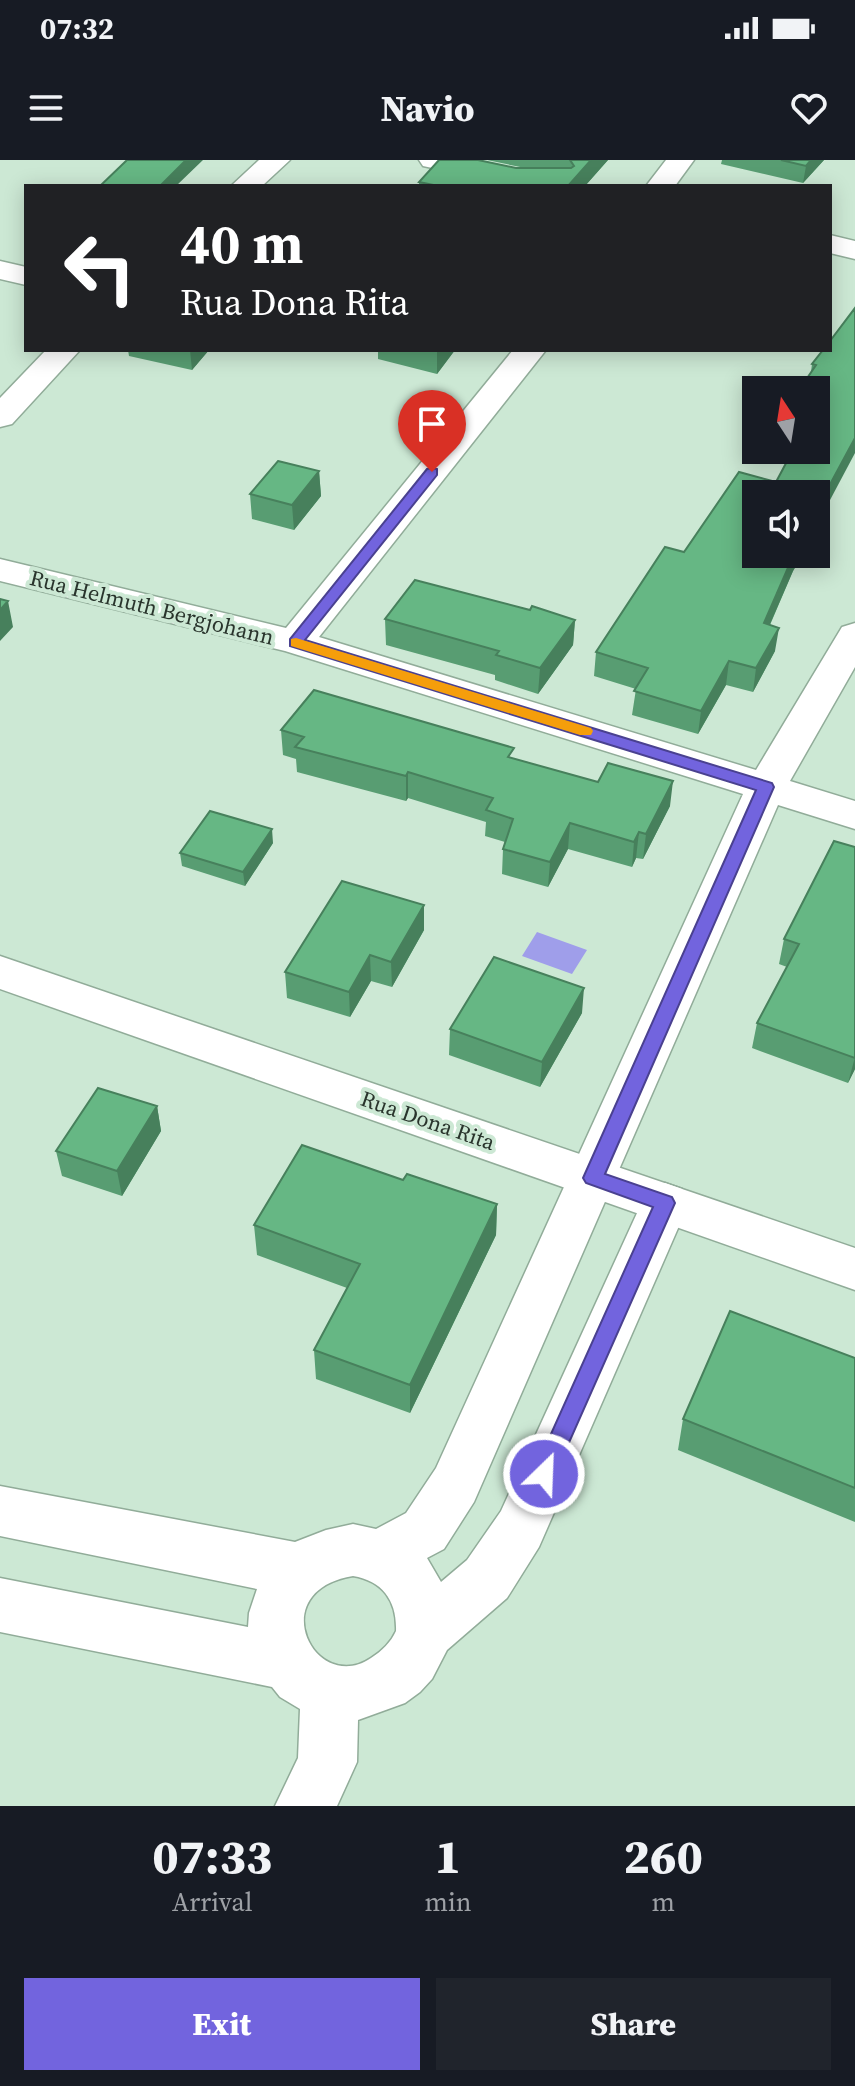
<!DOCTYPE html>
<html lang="en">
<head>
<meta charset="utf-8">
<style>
  :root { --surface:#171b24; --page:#20242c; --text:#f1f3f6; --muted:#9ea1a6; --accent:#7264de }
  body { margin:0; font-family:"Source Serif 4",serif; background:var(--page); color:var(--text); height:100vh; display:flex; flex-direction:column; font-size:30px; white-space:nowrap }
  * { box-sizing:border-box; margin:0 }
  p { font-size:26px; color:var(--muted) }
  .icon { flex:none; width:44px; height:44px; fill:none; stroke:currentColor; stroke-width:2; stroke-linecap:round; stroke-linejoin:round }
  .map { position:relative; height:1646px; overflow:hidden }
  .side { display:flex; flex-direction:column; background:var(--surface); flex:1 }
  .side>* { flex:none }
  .guide { position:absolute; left:24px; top:24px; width:808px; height:168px; border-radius:0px; box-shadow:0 4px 20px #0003; background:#202124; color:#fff; overflow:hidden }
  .needle { width:52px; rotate:348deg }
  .fabs { position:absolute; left:742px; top:216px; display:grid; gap:16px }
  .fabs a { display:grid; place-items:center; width:88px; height:88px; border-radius:0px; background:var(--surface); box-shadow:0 4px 20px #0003; font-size:40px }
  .pin { position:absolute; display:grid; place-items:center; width:68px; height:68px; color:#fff; margin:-82px -34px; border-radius:50% 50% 50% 0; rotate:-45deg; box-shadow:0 0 8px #0007 }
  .pin .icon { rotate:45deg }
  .me { position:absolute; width:88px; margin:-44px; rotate:24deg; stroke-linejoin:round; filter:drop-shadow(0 0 6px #0008) }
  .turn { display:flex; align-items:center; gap:28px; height:168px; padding:0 24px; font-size:36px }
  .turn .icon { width:104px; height:104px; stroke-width:2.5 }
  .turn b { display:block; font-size:56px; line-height:68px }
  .eta { display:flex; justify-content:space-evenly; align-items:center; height:136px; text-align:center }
  .eta b { font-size:48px; font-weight:800; line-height:56px }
  .cta { display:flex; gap:16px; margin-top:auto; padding:16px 24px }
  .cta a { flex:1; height:92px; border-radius:0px; background:var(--accent); color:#fff; font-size:32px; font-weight:800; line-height:92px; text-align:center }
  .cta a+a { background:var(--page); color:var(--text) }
  .status { display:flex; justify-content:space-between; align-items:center; height:56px; padding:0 40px; background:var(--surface); direction:ltr }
  .status svg { height:22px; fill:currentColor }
  header { display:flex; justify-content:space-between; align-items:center; height:104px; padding:0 24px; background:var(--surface); font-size:36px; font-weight:800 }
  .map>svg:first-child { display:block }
  .water { fill:#9f9eea }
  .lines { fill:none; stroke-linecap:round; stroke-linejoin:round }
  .minor-casing { stroke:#91ac99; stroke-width:3 }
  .major-casing { stroke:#91ac99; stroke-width:3 }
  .minor { fill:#fff; fill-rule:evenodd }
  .major { fill:#fff; fill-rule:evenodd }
  .wall { fill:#589d72 }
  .shaded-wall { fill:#47805c }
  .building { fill:#66b784; stroke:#47805c; stroke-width:2 }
  .route { fill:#7264de; stroke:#4a4190; stroke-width:2 }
  .slow { fill:#f59e0b }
  .labels { text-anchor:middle; stroke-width:8; stroke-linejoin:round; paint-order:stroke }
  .street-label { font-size:22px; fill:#29342c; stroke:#cce8d4 }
</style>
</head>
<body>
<div class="status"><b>07:32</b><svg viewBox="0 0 49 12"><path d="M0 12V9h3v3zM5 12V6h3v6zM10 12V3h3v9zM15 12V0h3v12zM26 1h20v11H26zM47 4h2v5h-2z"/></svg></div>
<header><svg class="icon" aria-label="menu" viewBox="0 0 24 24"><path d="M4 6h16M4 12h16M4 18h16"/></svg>Navio<svg class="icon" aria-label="heart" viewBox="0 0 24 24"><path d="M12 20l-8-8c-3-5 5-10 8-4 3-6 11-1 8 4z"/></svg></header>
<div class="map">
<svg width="855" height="1646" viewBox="0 0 855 1646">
  <rect width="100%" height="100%" fill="#cce8d4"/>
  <!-- water -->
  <path class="water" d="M 537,772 L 587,790 L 572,814 L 522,796 Z"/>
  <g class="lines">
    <defs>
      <path id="minor" d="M 259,0 L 290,0 L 262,26 L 231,26 Z
        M 419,0 L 473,0 L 566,20 L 570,26 L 516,26 L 423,6 Z
        M 666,0 L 694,0 L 675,26 L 646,26 Z
        M 830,75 L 855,81 L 855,99 L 830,93 Z
        M 0,101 L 26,107 L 26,125 L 0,119 Z
        M 46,190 L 80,190 L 12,264 L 0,267 L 0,238 Z
        M 513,190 L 546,190 L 319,477 L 756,610 L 842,467 L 855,463 L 855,507 L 790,621 L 855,641 L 855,669 L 778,645 L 474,1342 L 444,1389 L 427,1398 L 441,1422 L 467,1400 L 501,1351 L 648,1029 L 665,1023 L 682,1029 L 689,1043 L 539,1387 L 507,1438 L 447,1490 L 432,1519 L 420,1532 L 405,1543 L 358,1560 L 357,1602 L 337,1646 L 275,1646 L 298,1598 L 300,1549 L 280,1537 L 272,1527 L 0,1472 L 0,1418 L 248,1467 L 249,1453 L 257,1429 L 0,1376 L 0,1326 L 295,1382 L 326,1370 L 353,1364 L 376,1369 L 406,1353 L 436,1308 L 743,634 L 285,491 L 0,421 L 0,399 L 286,468 ZM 353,1416 C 383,1421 397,1441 396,1471 C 391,1482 382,1491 371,1498 C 315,1536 262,1431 353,1416 Z"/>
      <path id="major" d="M 0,796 L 855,1088 L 855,1130 L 0,829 Z"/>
    </defs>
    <!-- minor casing -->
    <use href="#minor" class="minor-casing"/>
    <!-- major casing -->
    <use href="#major" class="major-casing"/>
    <!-- minor -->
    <use href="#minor" class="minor"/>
    <!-- major -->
    <use href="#major" class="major"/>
  </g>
  <!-- wall -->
  <path class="wall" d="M 487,0 L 608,0 L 585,26 L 419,26 L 419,22 L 516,8 L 525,8 Z
    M 722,0 L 824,0 L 803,23 L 721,4 Z
    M 128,190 L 209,190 L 192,210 L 129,196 Z
    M 378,190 L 455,190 L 437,214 L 378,199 Z
    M 823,190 L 821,357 L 819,368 L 816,373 L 816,334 L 756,394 L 803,394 L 793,411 L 770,465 L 775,491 L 753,532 L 726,525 L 698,574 L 632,555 L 636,529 L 594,516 L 596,492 L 684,392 L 816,290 L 816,230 L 811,212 L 812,204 Z
    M 319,311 L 321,336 L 294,370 L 252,359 L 250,334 Z
    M 530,450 L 575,460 L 573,485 L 538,534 L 495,520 L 495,515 L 386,485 L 385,459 Z
    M 281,570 L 513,598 L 670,646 L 643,699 L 636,698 L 632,707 L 568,689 L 548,727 L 502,714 L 503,689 L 505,682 L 485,676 L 486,662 L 408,638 L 406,641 L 297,612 L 296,599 L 283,595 Z
    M 273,683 L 245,726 L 182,706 L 180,693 Z
    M 855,687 L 855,909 L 848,923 L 752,888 L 757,863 L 787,807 L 779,804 L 784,779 Z
    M 424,745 L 424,770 L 392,827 L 371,821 L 350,857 L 287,838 L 285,812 Z
    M 582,853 L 540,927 L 449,895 L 450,869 Z
    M 157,946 L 161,971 L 122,1036 L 62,1016 L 56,991 Z
    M 403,1020 L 497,1044 L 496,1075 L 410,1253 L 316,1219 L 314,1190 L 347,1128 L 257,1095 L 254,1065 Z
    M 855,1198 L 855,1362 L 678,1290 L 683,1259 Z"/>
  <!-- shaded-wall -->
  <path class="shaded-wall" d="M 186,0 L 203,0 L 176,26 L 160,26 Z
    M 591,0 L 608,0 L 585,26 L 568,26 Z
    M 811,0 L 824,0 L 803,23 L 806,6 Z
    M 190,190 L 209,190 L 192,210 Z
    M 438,190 L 455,190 L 437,214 L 437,192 Z
    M 855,278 L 855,293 L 821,357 L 819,368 L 816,373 L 816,356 L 820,343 Z
    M 319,311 L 321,336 L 294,370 L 292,345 Z
    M 794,394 L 803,394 L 793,411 L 760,487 L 764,463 Z
    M 8,441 L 13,467 L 0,481 L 0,450 Z
    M 575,460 L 573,485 L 538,534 L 540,508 Z
    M 779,468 L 775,491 L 753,532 L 756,508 Z
    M 729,501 L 726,525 L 698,574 L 701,551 Z
    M 408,612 L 408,638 L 406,641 L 406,616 Z
    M 673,621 L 670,646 L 643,699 L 646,674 Z
    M 570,663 L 568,689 L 548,727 L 550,702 Z
    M 272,669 L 273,683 L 245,726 L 243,712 Z
    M 639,672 L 636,698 L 632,707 L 634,682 Z
    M 424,745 L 424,770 L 392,827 L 391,802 Z
    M 370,795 L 371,821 L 350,857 L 349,832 Z
    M 584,828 L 582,853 L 540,927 L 542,902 Z
    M 855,897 L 855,909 L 848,923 Z
    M 157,946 L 161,971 L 122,1036 L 117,1011 Z
    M 497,1044 L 496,1075 L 410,1253 L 410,1225 Z"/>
  <!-- building -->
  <path class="building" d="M 127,0 L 186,0 L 160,26 L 161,26 L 100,26 Z
    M 439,0 L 478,0 L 516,8 L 571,8 L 574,6 L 570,0 L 591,0 L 568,26 L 433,26 L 434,25 L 419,22 Z
    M 781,0 L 811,0 L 806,6 Z
    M 855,148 L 855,278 L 820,343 L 823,344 L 816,356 L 816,334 L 756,334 L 756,394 L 794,394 L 764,463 L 779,468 L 756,508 L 729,501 L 701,551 L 634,531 L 648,508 L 596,492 L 665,387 L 684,392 L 739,312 L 776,322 L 793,290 L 816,290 L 816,249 L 818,245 L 816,245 L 816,230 L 799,230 L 816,205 L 812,204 L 823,190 L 830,190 L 830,181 Z
    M 278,301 L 319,311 L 292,345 L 250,334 Z
    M 415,420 L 530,450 L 532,446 L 575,460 L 540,508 L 496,495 L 499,491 L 385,459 Z
    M 0,439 L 8,441 L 0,450 Z
    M 314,530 L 514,588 L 508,597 L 598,622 L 608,603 L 673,621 L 646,674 L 639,672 L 634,682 L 570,663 L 550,702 L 503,689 L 513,659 L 486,650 L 493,638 L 408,612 L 406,616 L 295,587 L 304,577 L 281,570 Z
    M 210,651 L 272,669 L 243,712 L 180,693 Z
    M 834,681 L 855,687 L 855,898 L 757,863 L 799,784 L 784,779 Z
    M 342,721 L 424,745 L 391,802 L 370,795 L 349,832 L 285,812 Z
    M 494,797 L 584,828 L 542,902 L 450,869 Z
    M 98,928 L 157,946 L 117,1011 L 56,991 Z
    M 302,985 L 403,1020 L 407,1014 L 497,1044 L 410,1225 L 314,1190 L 360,1104 L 254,1065 Z
    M 730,1151 L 855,1198 L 855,1328 L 683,1259 Z"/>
  <!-- route -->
  <path class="route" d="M 432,308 L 437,309 L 437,315 L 305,480 L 772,623 L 774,627 L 605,1014 L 672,1037 L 675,1043 L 552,1321 L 544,1324 L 536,1321 L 533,1314 L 653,1047 L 586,1023 L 583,1018 L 756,630 L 290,486 L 290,479 L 427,309 Z"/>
  <!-- slow -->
  <path class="slow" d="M 296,478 L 591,568 L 593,571 L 591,575 L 580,575 L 291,486 L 291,479 Z"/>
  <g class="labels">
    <!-- street labels -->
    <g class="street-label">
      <text transform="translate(152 447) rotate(14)" y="8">Rua Helmuth Bergjohann</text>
      <text transform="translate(428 960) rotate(19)" y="8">Rua Dona Rita</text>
    </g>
  </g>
</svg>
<div class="fabs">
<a><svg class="needle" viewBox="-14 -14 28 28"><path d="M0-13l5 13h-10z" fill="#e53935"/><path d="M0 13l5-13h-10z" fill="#9ea1a6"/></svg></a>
<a><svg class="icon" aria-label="sound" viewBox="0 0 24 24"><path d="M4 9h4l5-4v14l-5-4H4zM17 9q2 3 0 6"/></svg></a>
</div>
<div class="pin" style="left:432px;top:312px;background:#d93025"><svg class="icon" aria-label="arrive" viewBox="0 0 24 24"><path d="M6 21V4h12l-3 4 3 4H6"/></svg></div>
<svg class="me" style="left:544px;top:1314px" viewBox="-20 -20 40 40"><circle r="17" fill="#7264de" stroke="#fff" stroke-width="3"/><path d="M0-11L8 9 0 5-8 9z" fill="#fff"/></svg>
<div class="guide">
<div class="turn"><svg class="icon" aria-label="left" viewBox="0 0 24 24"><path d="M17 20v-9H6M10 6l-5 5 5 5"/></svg><div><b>40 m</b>Rua Dona Rita</div></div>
</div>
</div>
<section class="side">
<div class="eta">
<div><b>07:33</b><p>Arrival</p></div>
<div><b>1</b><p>min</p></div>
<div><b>260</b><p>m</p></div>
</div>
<div class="cta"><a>Exit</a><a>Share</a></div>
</section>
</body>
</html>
